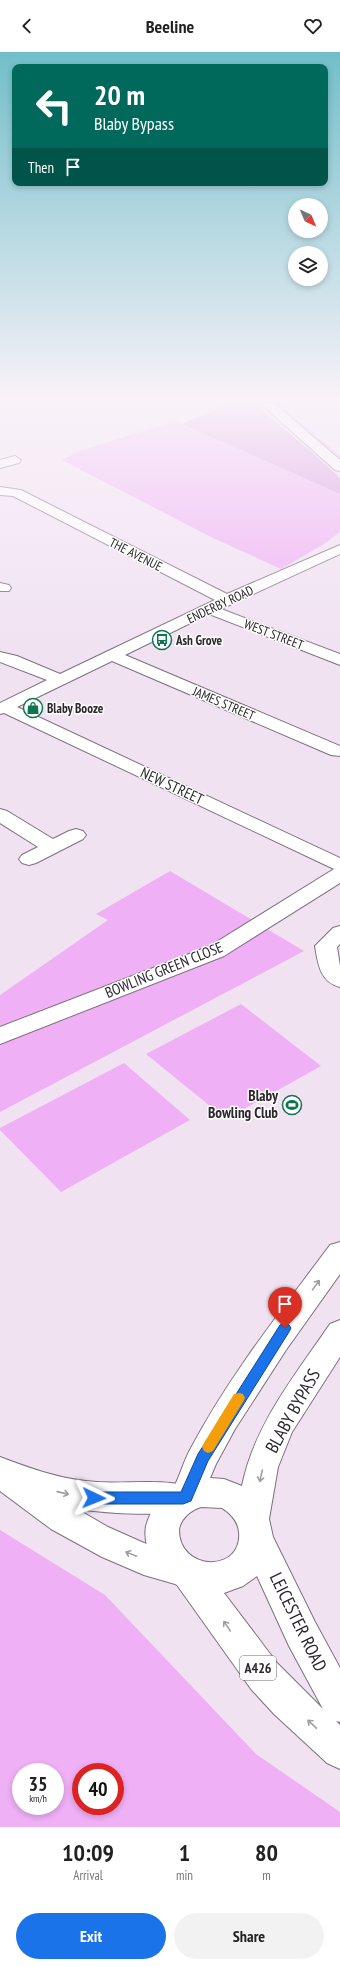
<!DOCTYPE html>
<html lang="en">
<head>
<meta charset="utf-8">
<style>
  :root { --surface:#fff; --page:#f2f2f2; --text:#222; --muted:#767676; --accent:#1a73e8 }
  body { margin:0; font-family:"PT Sans Narrow",sans-serif; background:var(--page); color:var(--text); height:100vh; display:flex; flex-direction:column; font-size:15px; white-space:nowrap }
  * { box-sizing:border-box; margin:0 }
  p { font-size:13px; color:var(--muted) }
  .icon { flex:none; width:22px; height:22px; fill:none; stroke:currentColor; stroke-width:2; stroke-linecap:round; stroke-linejoin:round }
  .map { position:relative; height:1775px; overflow:hidden }
  .sheet { display:flex; flex-direction:column; background:var(--surface); flex:1 }
  .sheet>* { flex:none }
  .banner { position:absolute; left:12px; top:12px; width:316px; height:122px; border-radius:8px; box-shadow:0 2px 6px #0003; background:#00695c; color:#fff; overflow:hidden }
  .needle { width:26px; rotate:136deg }
  .buttons { position:absolute; left:288px; top:146px; display:grid; gap:8px }
  .buttons a { display:grid; place-items:center; width:40px; height:40px; border-radius:50%; background:var(--surface); box-shadow:0 2px 6px #0003; font-size:20px }
  .speed { position:absolute; left:12px; top:1711px; display:flex; gap:8px; font-size:20px; font-weight:700; text-align:center }
  .speed>* { display:grid; place-content:center; width:52px; height:52px; border-radius:50%; background:var(--surface); box-shadow:0 2px 6px #0003; line-height:1 }
  .speed small { font-size:10px; font-weight:400 }
  .speed .limit { border:6px solid #d22; background:#fff; color:#111 }
  .pin { position:absolute; display:grid; place-items:center; width:34px; height:34px; color:#fff; margin:-41px -17px; border-radius:50% 50% 50% 0; rotate:-45deg; box-shadow:0 0 4px #0007 }
  .pin .icon { rotate:45deg }
  .me { position:absolute; width:44px; margin:-22px; rotate:92deg; stroke-linejoin:round; filter:drop-shadow(0 0 3px #0008) }
  .turn { display:flex; align-items:center; gap:14px; height:84px; padding:0 16px; font-size:18px }
  .turn .icon { width:52px; height:52px; stroke-width:2.5 }
  .turn b { display:block; font-size:28px; line-height:34px }
  .then { display:flex; align-items:center; height:38px; padding:0 16px; background:#0003; gap:8px; font-size:15px }
  .eta { display:flex; justify-content:space-evenly; align-items:center; height:68px; text-align:center }
  .eta b { font-size:24px; font-weight:700; line-height:28px }
  .primary-button { display:flex; gap:8px; margin-top:auto; padding:8px 16px }
  .primary-button a { flex:1; height:46px; border-radius:24px; background:var(--accent); color:#fff; font-size:16px; font-weight:700; line-height:46px; text-align:center }
  .primary-button a+a { background:var(--page); color:var(--text) }
  header { display:flex; justify-content:space-between; align-items:center; height:52px; padding:0 16px; background:var(--surface); font-size:18px; font-weight:700 }
  .map>svg:first-child { display:block }
  .green { fill:#efb0f5; fill-rule:evenodd }
  .forest { fill:#d793dd }
  .lines { fill:none; stroke-linecap:round; stroke-linejoin:round }
  .street-casing { stroke:#7d707e; stroke-width:2 }
  .secondary-casing { stroke:#7d707e; stroke-width:2 }
  .primary-casing { stroke:#7d707e; stroke-width:2 }
  .street { fill:#fff; fill-rule:evenodd }
  .secondary { fill:#fff; fill-rule:evenodd }
  .primary { fill:#fff; fill-rule:evenodd }
  .oneway { stroke:#a09ea0 }
  .route { fill:#1a73e8; stroke:#114b97 }
  .slow { fill:#f59e0b }
  .labels { text-anchor:middle; stroke-width:3; stroke-linejoin:round; paint-order:stroke }
  .far-street-label { font-size:13px; fill:#2d272d; stroke:#fff }
  .far-poi-label { font-size:13px; font-weight:bold; fill:#2d272d; stroke:#fff; text-anchor:start }
  .shield { fill:#fff; stroke:#6c686c; stroke-width:1 }
  .shield-label { font-size:14px; font-weight:bold; fill:#2d272d }
  .street-label { font-size:15px; fill:#2d272d; stroke:#fff }
  .poi-label { font-size:15px; font-weight:bold; fill:#2d272d; stroke:#fff; text-anchor:end }
  .near-street-label { font-size:18px; fill:#2d272d; stroke:#fff }
</style>
</head>
<body>
<header><svg class="icon" aria-label="back" viewBox="0 0 24 24"><path d="M15 5l-7 7 7 7"/></svg>Beeline<svg class="icon" aria-label="heart" viewBox="0 0 24 24"><path d="M12 20l-8-8c-3-5 5-10 8-4 3-6 11-1 8 4z"/></svg></header>
<div class="map">
<svg width="340" height="1775" viewBox="0 0 340 1775">
  <rect width="100%" height="100%" fill="#f1e2f2"/>
  <!-- green -->
  <path class="green" d="M 271,351 L 278,351 L 340,404 L 340,410 Z
    M 175,369 L 340,442 L 340,480 L 324,492 L 281,517 L 213,486 L 62,408 L 79,399 Z
    M 170,819 L 304,899 L 0,1060 L 0,943 L 108,868 L 96,862 Z
    M 241,952 L 321,1014 L 226,1067 L 146,1002 Z
    M 124,1011 L 190,1068 L 61,1140 L 0,1078 L 0,1076 Z
    M 0,1478 L 105,1543 L 256,1702 L 340,1760 L 340,1775 L 0,1775 ZM 21,1720 L 55,1720 L 55,1754 L 21,1754 ZM 81,1720 L 115,1720 L 115,1754 L 81,1754 Z"/>
  <!-- forest -->
  <path class="forest" d="M 231,351 L 253,351 L 313,401 L 340,426 L 340,442 L 182,372 Z"/>
  <g class="lines">
    <defs>
      <path id="street" d="M 15,404 L 21,408 L 19,411 L 0,416 L 0,408 Z
        M 0,435 L 21,438 L 227,542 L 340,493 L 340,502 L 221,557 L 340,602 L 340,613 L 209,562 L 125,603 L 340,694 L 340,704 L 331,703 L 112,609 L 17,655 L 340,806 L 340,831 L 224,904 L 0,992 L 0,975 L 210,894 L 334,817 L 4,661 L 0,662 L 0,651 L 47,628 L 0,610 L 0,600 L 17,604 L 60,622 L 215,548 L 13,444 L 0,443 Z
        M 0,531 L 9,533 L 11,536 L 9,539 L 0,539 Z
        M 0,757 L 7,759 L 53,787 L 69,779 L 76,777 L 83,779 L 86,783 L 83,787 L 36,811 L 29,813 L 22,811 L 19,807 L 22,803 L 38,795 L 0,771 Z
        M 340,874 L 340,892 L 337,895 L 340,914 L 340,935 C 320,930 318,912 315,894 L 333,876 Z"/>
      <path id="secondary" d="M 0,1405 C 32,1417 62,1428 97,1430 C 127,1432 168,1426 195,1436 L 199,1446 L 195,1456 C 169,1466 105,1461 77,1457 L 108,1475 L 144,1491 L 194,1507 L 199,1518 L 194,1529 L 182,1534 L 144,1523 L 102,1505 L 51,1477 L 0,1439 Z"/>
      <path id="primary" d="M 260,351 L 274,351 L 340,408 L 340,419 L 335,418 Z
        M 340,1190 L 340,1222 L 286,1298 L 235,1377 L 216,1412 L 210,1426 L 224,1427 L 242,1434 C 254,1373 296,1322 330,1272 L 340,1268 L 340,1305 L 292,1380 L 278,1415 L 269,1467 L 273,1485 L 315,1570 L 340,1616 L 340,1670 L 336,1669 L 340,1673 L 340,1717 L 327,1711 L 274,1662 L 251,1637 L 177,1533 C 158,1521 142,1497 146,1474 C 148,1467 154,1452 159,1447 C 164,1442 172,1438 175,1433 C 181,1421 184,1408 191,1396 C 229,1324 281,1259 330,1193 ZM 201,1455 L 222,1456 C 231,1462 238,1469 239,1480 C 243,1521 179,1520 179,1478 C 180,1467 191,1458 201,1455 ZM 257,1524 L 289,1594 L 323,1657 L 277,1611 L 224,1541 L 243,1534 Z"/>
    </defs>
    <!-- street casing -->
    <use href="#street" class="street-casing"/>
    <!-- secondary casing -->
    <use href="#secondary" class="secondary-casing"/>
    <!-- primary casing -->
    <use href="#primary" class="primary-casing"/>
    <!-- street -->
    <use href="#street" class="street"/>
    <!-- secondary -->
    <use href="#secondary" class="secondary"/>
    <!-- primary -->
    <use href="#primary" class="primary"/>
  </g>
  <!-- one-way arrows -->
  <defs><path id="oneway-shaft" d="M-6 0H5M1.5-3L5.5 0L1.5 3" fill="none" stroke-width="1.6" stroke-linecap="round" stroke-linejoin="round"/></defs>
  <g class="oneway">
    <use href="#oneway-shaft" transform="translate(316 1233) rotate(-54)"/>
    <use href="#oneway-shaft" transform="translate(261 1424) rotate(102)"/>
    <use href="#oneway-shaft" transform="translate(63 1441) rotate(13)"/>
    <use href="#oneway-shaft" transform="translate(131 1502) rotate(-158)"/>
    <use href="#oneway-shaft" transform="translate(227 1574) rotate(-124)"/>
    <use href="#oneway-shaft" transform="translate(312 1672) rotate(-137)"/>
  </g>
  <!-- sky -->
  <linearGradient id="sky" x2="0" y2="1"><stop stop-color="#71bec9"/><stop offset="0.58" stop-color="#f9f2f9"/><stop offset="1" stop-color="#f9f2f9" stop-opacity="0"/></linearGradient>
  <rect width="340" height="600" fill="url(#sky)"/>
  <!-- route -->
  <path class="route" d="M 285,1271 L 289,1273 L 291,1276 L 289,1280 L 208,1409 L 191,1449 L 183,1452 L 94,1452 L 89,1450 L 87,1446 L 89,1442 L 94,1440 L 181,1440 L 198,1402 L 280,1273 Z"/>
  <!-- slow -->
  <path class="slow" d="M 239,1341 L 243,1342 L 245,1346 L 243,1350 L 213,1399 L 208,1401 L 204,1399 L 202,1395 L 204,1391 L 234,1342 Z"/>
  <!-- icons -->
  <defs>
    <symbol id="bus-ring" viewBox="-11 -11 22 22"><circle r="9.5" fill="#fff" stroke="#0d764f" stroke-width="1.5"/><path d="M-5-6H5V4H4V6H2V4H-2V6H-4V4H-5ZM-3.5-4V0h7V-4ZM-3.5 1.2v1.5H-2V1.2ZM2 1.2v1.5H3.5V1.2Z" fill="#0d764f"/></symbol>
    <symbol id="shop-ring" viewBox="-11 -11 22 22"><circle r="9.5" fill="#fff" stroke="#0d764f" stroke-width="1.5"/><path d="M-5-2.5h2.3a2.7 3.5 0 0 1 5.4 0H5L5.5 6h-11ZM-1.5-2.5h3a1.5 2.3 0 0 0-3 0Z" fill="#0d764f"/></symbol>
    <symbol id="stadium-ring" viewBox="-11 -11 22 22"><circle r="9.5" fill="#fff" stroke="#0d764f" stroke-width="1.5"/><path d="M0-5a6.5 5 0 1 0 0 10a6.5 5 0 1 0 0-10ZM-3.5-1.8h7v3.6h-7Z" fill="#0d764f"/></symbol>
  </defs>
  <g fill-rule="evenodd">
    <use href="#bus-ring" x="151" y="577" width="22" height="22"/>
    <use href="#shop-ring" x="22" y="645" width="22" height="22"/>
    <use href="#stadium-ring" x="281" y="1042" width="22" height="22"/>
  </g>
  <g class="labels">
    <!-- far-street labels -->
    <g class="far-street-label">
      <text transform="translate(136 502) rotate(27)" y="5">THE AVENUE</text>
      <text transform="translate(220 552) rotate(-25)" y="5">ENDERBY ROAD</text>
      <text transform="translate(274 582) rotate(21)" y="5">WEST STREET</text>
      <text transform="translate(224 651) rotate(23)" y="5">JAMES STREET</text>
    </g>
    <!-- far-poi labels -->
    <g class="far-poi-label">
      <text x="176" y="593">Ash Grove</text>
      <text x="47" y="661">Blaby Booze</text>
    </g>
    <!-- shield labels -->
    <rect class="shield" x="240" y="1604" width="36" height="24" rx="3"/>
    <g class="shield-label">
      <text x="258" y="1621">A426</text>
    </g>
    <!-- street labels -->
    <g class="street-label">
      <text transform="translate(172 734) rotate(25)" y="5">NEW STREET</text>
      <text transform="translate(164 918) rotate(-22)" y="5">BOWLING GREEN CLOSE</text>
    </g>
    <!-- poi labels -->
    <g class="poi-label">
      <text x="278" y="1049">Blaby<tspan x="278" dy="17">Bowling Club</tspan></text>
    </g>
    <!-- near-street labels -->
    <g class="near-street-label">
      <text transform="translate(293 1359) rotate(-61)" y="6">BLABY BYPASS</text>
      <text transform="translate(298 1570) rotate(64)" y="6">LEICESTER ROAD</text>
    </g>
  </g>
</svg>
<div class="buttons">
<a><svg class="needle" viewBox="-14 -14 28 28"><path d="M0-13l5 13h-10z" fill="#e53935"/><path d="M0 13l5-13h-10z" fill="#767676"/></svg></a>
<a><svg class="icon" aria-label="layers" viewBox="0 0 24 24"><path d="M12 4l9 5-9 5-9-5zM3 14l9 5 9-5"/></svg></a>
</div>
<div class="speed"><div>35<small>km/h</small></div><div class="limit">40</div></div>
<div class="pin" style="left:285px;top:1276px;background:#d93025"><svg class="icon" aria-label="arrive" viewBox="0 0 24 24"><path d="M6 21V4h12l-3 4 3 4H6"/></svg></div>
<svg class="me" style="left:94px;top:1446px" viewBox="-20 -20 40 40"><path d="M0-17L14 15 0 8-14 15z" fill="#1a73e8" stroke="#fff" stroke-width="4"/></svg>
<div class="banner">
<div class="turn"><svg class="icon" aria-label="left" viewBox="0 0 24 24"><path d="M17 20v-9H6M10 6l-5 5 5 5"/></svg><div><b>20 m</b>Blaby Bypass</div></div>
<div class="then">Then<svg class="icon" aria-label="arrive" viewBox="0 0 24 24"><path d="M6 21V4h12l-3 4 3 4H6"/></svg></div>
</div>
</div>
<section class="sheet">
<div class="eta">
<div><b>10:09</b><p>Arrival</p></div>
<div><b>1</b><p>min</p></div>
<div><b>80</b><p>m</p></div>
</div>
<div class="primary-button"><a>Exit</a><a>Share</a></div>
</section>
</body>
</html>
